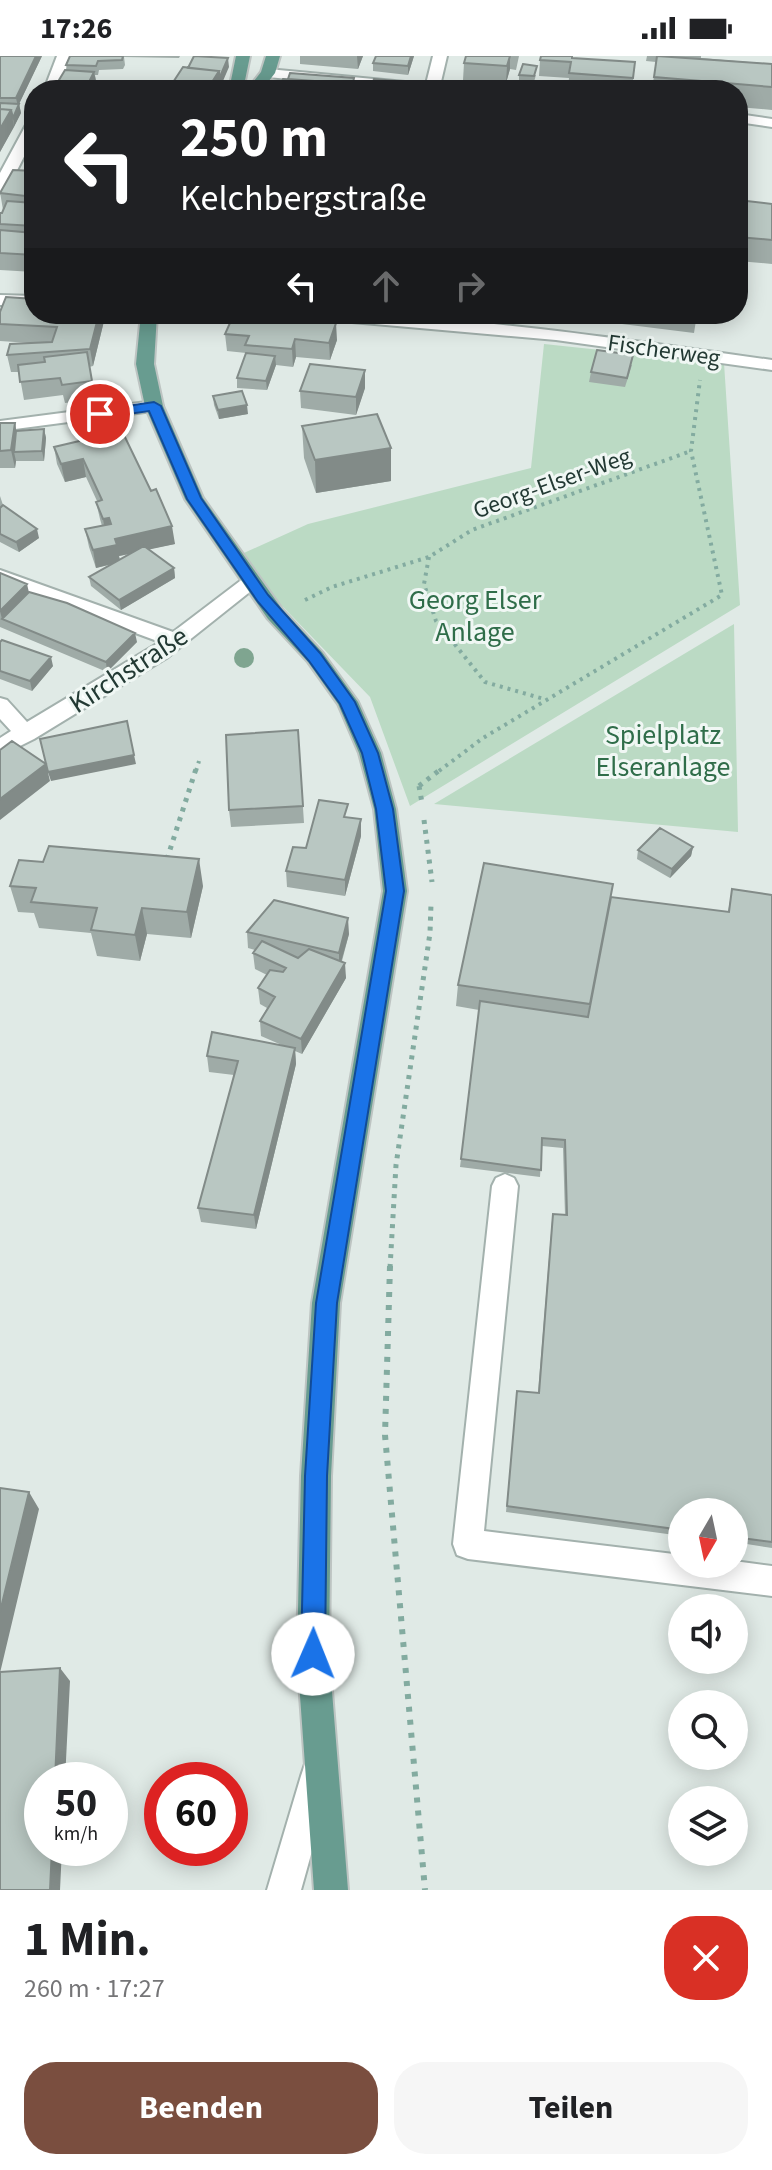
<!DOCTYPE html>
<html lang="de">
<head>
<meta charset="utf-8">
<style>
  :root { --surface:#fff; --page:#f6f6f6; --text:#202124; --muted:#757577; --accent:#7a4e3f }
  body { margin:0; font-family:"Source Sans 3",sans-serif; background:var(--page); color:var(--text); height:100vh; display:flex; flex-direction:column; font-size:30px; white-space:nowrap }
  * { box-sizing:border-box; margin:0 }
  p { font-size:26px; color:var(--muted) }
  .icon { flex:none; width:44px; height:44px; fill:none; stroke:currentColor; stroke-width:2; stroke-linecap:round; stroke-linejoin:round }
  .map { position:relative; height:1834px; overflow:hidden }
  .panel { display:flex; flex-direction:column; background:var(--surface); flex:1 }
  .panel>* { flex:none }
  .hud { position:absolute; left:24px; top:24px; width:724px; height:244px; border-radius:32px; box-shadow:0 4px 20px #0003; background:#202124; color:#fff; overflow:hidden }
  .needle { width:52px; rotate:189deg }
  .controls { position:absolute; left:668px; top:1442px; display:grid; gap:16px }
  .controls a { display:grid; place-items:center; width:80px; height:80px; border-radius:50%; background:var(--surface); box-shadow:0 4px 20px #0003; font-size:40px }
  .speed { position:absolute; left:24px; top:1706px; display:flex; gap:16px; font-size:40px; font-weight:700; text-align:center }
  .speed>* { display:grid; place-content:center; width:104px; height:104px; border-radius:50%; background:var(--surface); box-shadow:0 4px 20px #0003; line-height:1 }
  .speed small { font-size:20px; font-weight:400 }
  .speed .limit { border:12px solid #d22; background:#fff; color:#111 }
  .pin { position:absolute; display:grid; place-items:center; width:68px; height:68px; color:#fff; margin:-34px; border:4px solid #fff; border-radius:50%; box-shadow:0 2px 8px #0007 }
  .me { position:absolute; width:88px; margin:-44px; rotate:1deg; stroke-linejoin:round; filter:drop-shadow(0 0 6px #0008) }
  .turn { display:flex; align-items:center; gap:28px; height:168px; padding:0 24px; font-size:36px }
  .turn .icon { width:104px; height:104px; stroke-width:2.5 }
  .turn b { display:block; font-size:56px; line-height:68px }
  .lanes { display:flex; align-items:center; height:76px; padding:0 24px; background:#0003; justify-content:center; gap:40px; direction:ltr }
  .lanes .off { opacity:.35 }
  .round { display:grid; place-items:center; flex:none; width:84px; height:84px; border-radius:32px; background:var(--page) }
  .overview { display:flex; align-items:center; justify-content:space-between; height:136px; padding:0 24px }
  h1 { font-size:48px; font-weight:700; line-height:60px }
  .primary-button { display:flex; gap:16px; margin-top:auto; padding:16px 24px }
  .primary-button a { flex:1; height:92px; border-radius:32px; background:var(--accent); color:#fff; font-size:32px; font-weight:700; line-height:92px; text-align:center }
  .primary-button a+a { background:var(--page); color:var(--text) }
  .status { display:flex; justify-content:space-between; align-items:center; height:56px; padding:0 40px; background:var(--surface); direction:ltr }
  .status svg { height:22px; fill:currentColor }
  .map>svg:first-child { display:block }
  .green { fill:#bbdac4 }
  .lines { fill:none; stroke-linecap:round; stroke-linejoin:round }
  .minor-casing { stroke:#a3b1ad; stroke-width:4 }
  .major-casing { stroke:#bdc4c2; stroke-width:4 }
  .path-far2 { stroke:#83aba0; stroke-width:4; stroke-dasharray:3 5; stroke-linecap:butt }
  .path-far1 { stroke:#83aba0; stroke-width:5; stroke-dasharray:4 6; stroke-linecap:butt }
  .path { stroke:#83aba0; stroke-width:6; stroke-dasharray:5 8; stroke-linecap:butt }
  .minor { fill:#fff; fill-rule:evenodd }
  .major { fill:#689c90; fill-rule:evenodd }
  .tree { fill:#7fa590 }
  .wall { fill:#9faba7; fill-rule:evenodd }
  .shaded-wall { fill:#828b88 }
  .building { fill:#b9c7c2; stroke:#828b88; stroke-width:2 }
  .route { fill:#1a73e8; stroke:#114b97; stroke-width:2 }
  .labels { text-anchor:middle; stroke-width:6; stroke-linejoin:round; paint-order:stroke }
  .far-street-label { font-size:24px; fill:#223933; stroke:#f0f7f4 }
  .park-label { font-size:28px; fill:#2f6d49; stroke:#f0f7f4 }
  .street-label { font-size:28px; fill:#223933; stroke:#f0f7f4 }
</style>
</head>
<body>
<div class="status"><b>17:26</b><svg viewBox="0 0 49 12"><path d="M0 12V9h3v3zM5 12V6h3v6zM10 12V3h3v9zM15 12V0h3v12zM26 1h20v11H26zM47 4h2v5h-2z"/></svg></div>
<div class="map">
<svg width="772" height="1834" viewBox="0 0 772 1834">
  <rect width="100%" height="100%" fill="#e0eae6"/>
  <!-- green -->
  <path class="green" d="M 544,288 L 724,307 L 740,549 L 410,750 L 370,641 L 235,501 L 308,468 L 531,412 Z
    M 734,568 L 738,776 L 434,748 Z"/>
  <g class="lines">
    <defs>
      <path id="minor" d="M 57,0 L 71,0 L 58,34 L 44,34 Z
        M 433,0 L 447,0 L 440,30 L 447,34 L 397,34 L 268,21 L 261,17 L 268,13 L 426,28 Z
        M 738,58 L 772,63 L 772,71 L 738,66 Z
        M 34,63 L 34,81 L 8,132 L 0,137 L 0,117 L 27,67 Z
        M 0,239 L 34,240 L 34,250 L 0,249 Z
        M 310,258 C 465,258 619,283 772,304 L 772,314 L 556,284 L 318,263 Z
        M 154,345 L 163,350 L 160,354 L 0,375 L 0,365 Z
        M 0,514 L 173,576 L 244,522 L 258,522 L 261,527 L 168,601 L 34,683 L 0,700 L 0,682 L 11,675 L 0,663 L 0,642 L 7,644 L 27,666 L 160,586 L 0,527 Z
        M 505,1118 L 514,1122 L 518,1130 L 484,1475 L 682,1499 L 682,1508 L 734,1508 L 734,1505 L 772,1510 L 772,1540 L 468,1503 L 457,1499 L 453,1488 L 492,1130 L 496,1122 Z
        M 317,1704 L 329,1708 L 333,1720 L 301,1834 L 267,1834 L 301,1720 L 305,1708 Z"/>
      <path id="major" d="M 236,0 L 250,0 L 243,34 L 229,34 Z
        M 266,0 L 280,0 L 275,17 L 262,34 L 247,34 L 261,16 Z
        M 141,258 L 157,258 L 154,308 L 163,350 L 203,442 L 282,553 L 322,596 L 358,646 L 381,697 L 396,753 L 407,835 L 340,1247 L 331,1420 L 329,1598 L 348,1834 L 314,1834 L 297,1598 L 301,1420 L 312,1247 L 383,835 L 374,753 L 359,697 L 338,648 L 308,606 L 268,563 L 185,443 L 145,350 L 136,308 Z"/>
    </defs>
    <!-- minor casing -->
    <use href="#minor" class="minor-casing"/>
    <!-- major casing -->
    <use href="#major" class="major-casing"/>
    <!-- path-far2 -->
    <path class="path-far2" d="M 429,501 L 424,528 L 436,565 L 485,626 L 544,643
      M 305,544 L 332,531 L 429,501 L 472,474 L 691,395
      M 196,715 L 199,705
      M 439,715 L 483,682 L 722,539 L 691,395 L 700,324"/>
    <!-- path-far1 -->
    <path class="path-far1" d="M 419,730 L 422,747
      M 419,730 L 441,713
      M 424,764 L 432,826
      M 167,803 L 196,713
      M 390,1212 L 396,1109 L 430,877 L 431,848"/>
    <!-- path -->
    <path class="path" d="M 390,1210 L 385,1379 L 425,1834"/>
    <!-- minor -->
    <use href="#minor" class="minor"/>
    <!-- major -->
    <use href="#major" class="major"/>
  </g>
  <!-- trees -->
  <circle class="tree" cx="244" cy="602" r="10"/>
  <!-- wall -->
  <path class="wall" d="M 0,0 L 42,0 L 19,48 L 21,57 L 0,96 Z
    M 70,0 L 180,0 L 179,2 L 124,1 L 125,9 L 123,13 L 99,14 L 98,19 L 95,19 L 96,25 L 67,14 L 66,9 Z
    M 300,0 L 363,0 L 358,13 L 300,8 Z
    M 376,0 L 414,0 L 408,19 L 373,15 L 373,7 Z
    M 466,0 L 519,0 L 516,14 L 510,13 L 506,27 L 463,24 L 464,7 Z
    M 647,0 L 701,0 L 701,2 L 772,8 L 772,54 L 738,51 L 738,34 L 652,34 L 656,6 L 646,5 Z
    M 573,2 L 635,6 L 632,34 L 568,33 L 569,22 L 539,20 L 540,4 Z
    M 519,19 L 536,19 L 533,29 L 519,27 Z
    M 283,23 L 355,31 L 354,34 L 278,34 Z
    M 34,115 L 34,216 L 0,214 L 0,157 L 2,157 L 3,154 L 0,136 Z
    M 738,144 L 772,148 L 772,208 L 738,205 Z
    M 0,256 L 34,258 L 103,258 L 104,265 L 93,310 L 89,311 L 95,343 L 65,347 L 63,339 L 24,344 L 19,316 L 11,316 L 7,299 L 30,287 L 0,285 Z
    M 596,258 L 697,258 L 694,277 L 622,268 L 623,261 Z
    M 225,278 L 337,284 L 330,304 L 296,301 L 293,311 L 276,309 L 267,334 L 237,332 L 237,322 L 246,297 L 227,295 Z
    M 632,309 L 625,331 L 589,326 L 591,316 Z
    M 365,332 L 356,359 L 301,352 L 300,335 Z
    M 213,340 L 248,358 L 219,363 L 214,349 Z
    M 0,367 L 15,367 L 16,375 L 44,373 L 46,382 L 44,405 L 16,405 L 15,412 L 0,412 Z
    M 302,370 L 391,425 L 316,437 L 304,402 Z
    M 122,375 L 175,488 L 149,493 L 174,512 L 175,522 L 121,554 L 91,530 L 89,521 L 112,508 L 96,512 L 89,491 L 85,473 L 102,470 L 100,463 L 96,446 L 97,445 L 86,421 L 65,426 L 57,408 L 54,391 ZM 130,498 L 120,504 L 119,500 Z
    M 0,440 L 3,449 L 39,482 L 19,496 L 0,486 Z
    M 0,517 L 29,536 L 137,586 L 107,616 L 0,571 Z
    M 0,586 L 53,610 L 32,635 L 0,623 Z
    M 298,674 L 304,767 L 231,771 L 229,754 Z
    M 348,762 L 361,780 L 345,840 L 287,831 L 286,815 L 306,792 Z
    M 693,791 L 691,800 L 670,822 L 637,803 L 638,794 Z
    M 10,830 L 203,830 L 191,882 L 147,878 L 140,905 L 97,900 L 91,877 L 39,872 L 34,857 L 18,856 Z
    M 732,833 L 772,839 L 772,1492 L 734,1486 L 734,1456 L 682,1456 L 682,1480 L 506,1456 L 517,1335 L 538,1337 L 552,1165 L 553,1158 L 565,1159 L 563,1092 L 542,1090 L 540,1121 L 460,1111 L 479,954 L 456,950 L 458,929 L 611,841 L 728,856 Z
    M 247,876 L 349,878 L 342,905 L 346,922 L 302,998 L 295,995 L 296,1008 L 256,1173 L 201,1166 L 198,1152 L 234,1019 L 209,1016 L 207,1000 L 284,990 L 261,980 L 260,965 L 267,952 L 260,948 L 258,932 L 267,919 L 255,913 L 253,897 L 255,894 L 248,892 Z"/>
  <!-- shaded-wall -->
  <path class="shaded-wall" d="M 36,0 L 42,0 L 19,48 L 21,57 L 14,71 L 13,62 L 18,51 L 16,42 Z
    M 357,0 L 363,0 L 358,13 Z
    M 411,0 L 414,0 L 408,19 L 408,10 Z
    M 510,0 L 510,13 L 506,27 L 507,10 Z
    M 228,2 L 229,11 L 220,32 L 219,23 Z
    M 219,15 L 220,32 L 219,34 L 207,34 Z
    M 94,16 L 96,25 L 91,34 L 85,34 Z
    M 11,54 L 14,71 L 0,96 L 0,73 Z
    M 99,258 L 103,258 L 104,265 L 93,310 L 90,293 Z
    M 336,267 L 337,284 L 330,304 L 329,287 Z
    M 295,283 L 296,301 L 293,311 L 292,293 Z
    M 275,300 L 276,309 L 267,334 L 266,325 Z
    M 365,314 L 365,332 L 356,359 L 356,341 Z
    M 247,349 L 248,358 L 219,363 L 218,354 Z
    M 15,367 L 18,385 L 14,396 L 16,405 L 15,412 L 11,394 Z
    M 44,373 L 46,382 L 44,405 L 42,395 Z
    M 391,392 L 391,425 L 316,437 L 315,404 Z
    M 83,403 L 86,421 L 65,426 L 61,408 Z
    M 109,462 L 112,479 L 106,481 L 103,463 Z
    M 172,470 L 175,488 L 119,500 L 120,506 L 96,512 L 93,494 L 115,483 Z
    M 37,473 L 39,482 L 19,496 L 16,486 Z
    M 174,512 L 175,522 L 121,554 L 119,544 Z
    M 27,528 L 31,545 L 2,563 L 0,555 Z
    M 135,577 L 137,586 L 107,616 L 106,606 Z
    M 51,601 L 53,610 L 32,635 L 30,625 Z
    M 134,699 L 136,708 L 51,725 L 48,716 Z
    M 46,708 L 50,725 L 0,764 L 0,743 Z
    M 361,763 L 361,780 L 345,840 L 345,824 Z
    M 693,791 L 691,800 L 670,822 L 672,813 Z
    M 199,803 L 203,830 L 191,882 L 187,856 Z
    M 142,852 L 147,878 L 140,905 L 135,879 Z
    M 348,862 L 349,878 L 339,913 L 339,897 Z
    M 345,907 L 346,922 L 302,998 L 301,983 Z
    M 295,992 L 296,1008 L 256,1173 L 254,1159 Z
    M 29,1436 L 39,1453 L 0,1617 L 0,1556 Z
    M 60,1612 L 70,1625 L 65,1724 L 55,1724 Z
    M 52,1792 L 62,1792 L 60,1834 L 50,1834 Z"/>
  <!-- building -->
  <path class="building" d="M 0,0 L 36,0 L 16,42 L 0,42 Z
    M 70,0 L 123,0 L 122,4 L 98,5 L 96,10 L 66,9 Z
    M 194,0 L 228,2 L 219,23 L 219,15 L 188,12 Z
    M 376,0 L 411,0 L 408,10 L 373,7 Z
    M 466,0 L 510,0 L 507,10 L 464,7 Z
    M 541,0 L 572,0 L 572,2 L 635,6 L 633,22 L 569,17 L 571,6 L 540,4 Z
    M 657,0 L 772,8 L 772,31 L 654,21 Z
    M 523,8 L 537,10 L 534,20 L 519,19 Z
    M 183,11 L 219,15 L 207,34 L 168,34 Z
    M 65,14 L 94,16 L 85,34 L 53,34 Z
    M 290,17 L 354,22 L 352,31 L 340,30 L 340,27 L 288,23 Z
    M 283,23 L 340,27 L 337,34 L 278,34 Z
    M 374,23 L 406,26 L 404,32 L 378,30 L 377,34 L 370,34 Z
    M 449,28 L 517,34 L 447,34 Z
    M 378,30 L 409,32 L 408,34 L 377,34 Z
    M 0,47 L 19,48 L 13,62 L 11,54 L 0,53 Z
    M 0,53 L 11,54 L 0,73 Z
    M 13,114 L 34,115 L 34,141 L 0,137 Z
    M 738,144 L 772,148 L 772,184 L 738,181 Z
    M 7,145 L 34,147 L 34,170 L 0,168 L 0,157 L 2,157 Z
    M 0,174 L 34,177 L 34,199 L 0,197 Z
    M 6,241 L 34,243 L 34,258 L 99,258 L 90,293 L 7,299 L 10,288 L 52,286 L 57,271 L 0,268 L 0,256 Z
    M 234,258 L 249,258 L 336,267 L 329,287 L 295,283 L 292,293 L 245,289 L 249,280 L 225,278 Z
    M 597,294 L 633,299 L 627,322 L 591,316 Z
    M 87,296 L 92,325 L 62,329 L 60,322 L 20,326 L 18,309 L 45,306 L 44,301 Z
    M 246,297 L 275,300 L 266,325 L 237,322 Z
    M 310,308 L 365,314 L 356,341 L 300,335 Z
    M 242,335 L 247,349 L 218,354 L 213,340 Z
    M 377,358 L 391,392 L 315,404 L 302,370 Z
    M 0,367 L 15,367 L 11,394 L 0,395 Z
    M 44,373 L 42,395 L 14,396 L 16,375 Z
    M 122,375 L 151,435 L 156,433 L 172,470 L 115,483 L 117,489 L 93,494 L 85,473 L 111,468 L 109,462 L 103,463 L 96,446 L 102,444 L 83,403 L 61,408 L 54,391 Z
    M 3,449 L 37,473 L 16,486 L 0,478 L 0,452 Z
    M 144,490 L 174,512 L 119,544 L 89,521 Z
    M 0,517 L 27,528 L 0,555 Z
    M 29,536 L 67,547 L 135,577 L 106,606 L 2,563 Z
    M 2,584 L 51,601 L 30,625 L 0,615 L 0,586 Z
    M 127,665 L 134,699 L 48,716 L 40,683 Z
    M 298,674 L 303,750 L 229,754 L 226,679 Z
    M 12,685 L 46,708 L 0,743 L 0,694 Z
    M 319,744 L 348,748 L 344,761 L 361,763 L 345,824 L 286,815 L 293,791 L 306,792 Z
    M 660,772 L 693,791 L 672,813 L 638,794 Z
    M 49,790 L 199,803 L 187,856 L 142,852 L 135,879 L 91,874 L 97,852 L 31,846 L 36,832 L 10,830 L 19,804 L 43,806 Z
    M 484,807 L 613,828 L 590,948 L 458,929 Z
    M 732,833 L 772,839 L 772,1486 L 734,1481 L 734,1456 L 682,1456 L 682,1474 L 507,1450 L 517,1335 L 539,1337 L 553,1158 L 567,1159 L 565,1084 L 542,1082 L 541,1114 L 461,1103 L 480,945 L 588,961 L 611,841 L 729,856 Z
    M 274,844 L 348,862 L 339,897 L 247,876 Z
    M 262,885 L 298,902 L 309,893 L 345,907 L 301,983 L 260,965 L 275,941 L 258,932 L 270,914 L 283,916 L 286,912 L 253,897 Z
    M 212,976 L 295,992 L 254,1159 L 198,1152 L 238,1005 L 207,1000 Z
    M 0,1432 L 29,1436 L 0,1556 Z
    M 60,1612 L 55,1724 L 42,1724 L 42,1792 L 52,1792 L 50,1834 L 0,1834 L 0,1616 Z"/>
  <!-- route -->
  <path class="route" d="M 154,346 L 161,350 L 201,442 L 268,539 L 320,597 L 355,646 L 378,697 L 393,753 L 404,835 L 337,1247 L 327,1420 L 325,1598 L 322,1606 L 313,1610 L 305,1606 L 301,1598 L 305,1420 L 316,1247 L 386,835 L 376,753 L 362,697 L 340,648 L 309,605 L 258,546 L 187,443 L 149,355 L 100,362 L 94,358 L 100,354 Z"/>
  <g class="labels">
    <!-- far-street labels -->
    <g class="far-street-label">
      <text transform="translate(664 294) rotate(8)" y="8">Fischerweg</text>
      <text transform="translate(552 427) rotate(-20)" y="8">Georg-Elser-Weg</text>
    </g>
    <!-- park labels -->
    <g class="park-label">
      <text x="475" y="553">Georg Elser<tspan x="475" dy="32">Anlage</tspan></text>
      <text x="663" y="688">Spielplatz<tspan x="663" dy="32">Elseranlage</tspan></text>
    </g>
    <!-- street labels -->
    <g class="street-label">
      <text transform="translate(128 613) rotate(-33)" y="10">Kirchstraße</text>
    </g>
  </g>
</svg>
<div class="controls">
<a><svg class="needle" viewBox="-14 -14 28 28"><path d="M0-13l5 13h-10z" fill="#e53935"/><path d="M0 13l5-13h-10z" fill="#757577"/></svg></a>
<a><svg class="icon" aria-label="sound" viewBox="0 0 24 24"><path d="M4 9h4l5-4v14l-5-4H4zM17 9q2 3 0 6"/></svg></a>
<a><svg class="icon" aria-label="search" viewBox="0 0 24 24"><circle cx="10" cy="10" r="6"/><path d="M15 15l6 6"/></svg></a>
<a><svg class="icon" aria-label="layers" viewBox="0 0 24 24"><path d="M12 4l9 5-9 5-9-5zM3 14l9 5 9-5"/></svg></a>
</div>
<div class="speed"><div>50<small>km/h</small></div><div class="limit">60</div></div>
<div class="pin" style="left:100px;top:358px;background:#d93025"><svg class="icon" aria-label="arrive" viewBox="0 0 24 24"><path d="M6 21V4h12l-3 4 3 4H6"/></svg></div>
<svg class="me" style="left:313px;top:1598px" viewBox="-20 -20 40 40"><circle r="19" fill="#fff"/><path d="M0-13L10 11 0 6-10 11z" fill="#1a73e8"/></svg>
<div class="hud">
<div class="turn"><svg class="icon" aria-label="left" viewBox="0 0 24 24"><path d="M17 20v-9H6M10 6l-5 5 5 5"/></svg><div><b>250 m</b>Kelchbergstraße</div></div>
<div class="lanes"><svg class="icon" aria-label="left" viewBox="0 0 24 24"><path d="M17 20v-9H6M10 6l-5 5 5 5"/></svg><svg class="icon off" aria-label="ahead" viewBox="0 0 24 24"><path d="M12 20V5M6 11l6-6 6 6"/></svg><svg class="icon off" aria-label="right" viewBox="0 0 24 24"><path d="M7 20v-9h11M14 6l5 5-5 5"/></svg></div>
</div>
</div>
<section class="panel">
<div class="overview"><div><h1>1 Min.</h1><p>260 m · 17:27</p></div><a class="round" style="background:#d93025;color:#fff"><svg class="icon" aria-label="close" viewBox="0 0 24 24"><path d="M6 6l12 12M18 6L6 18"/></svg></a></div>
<div class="primary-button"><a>Beenden</a><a>Teilen</a></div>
</section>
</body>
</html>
